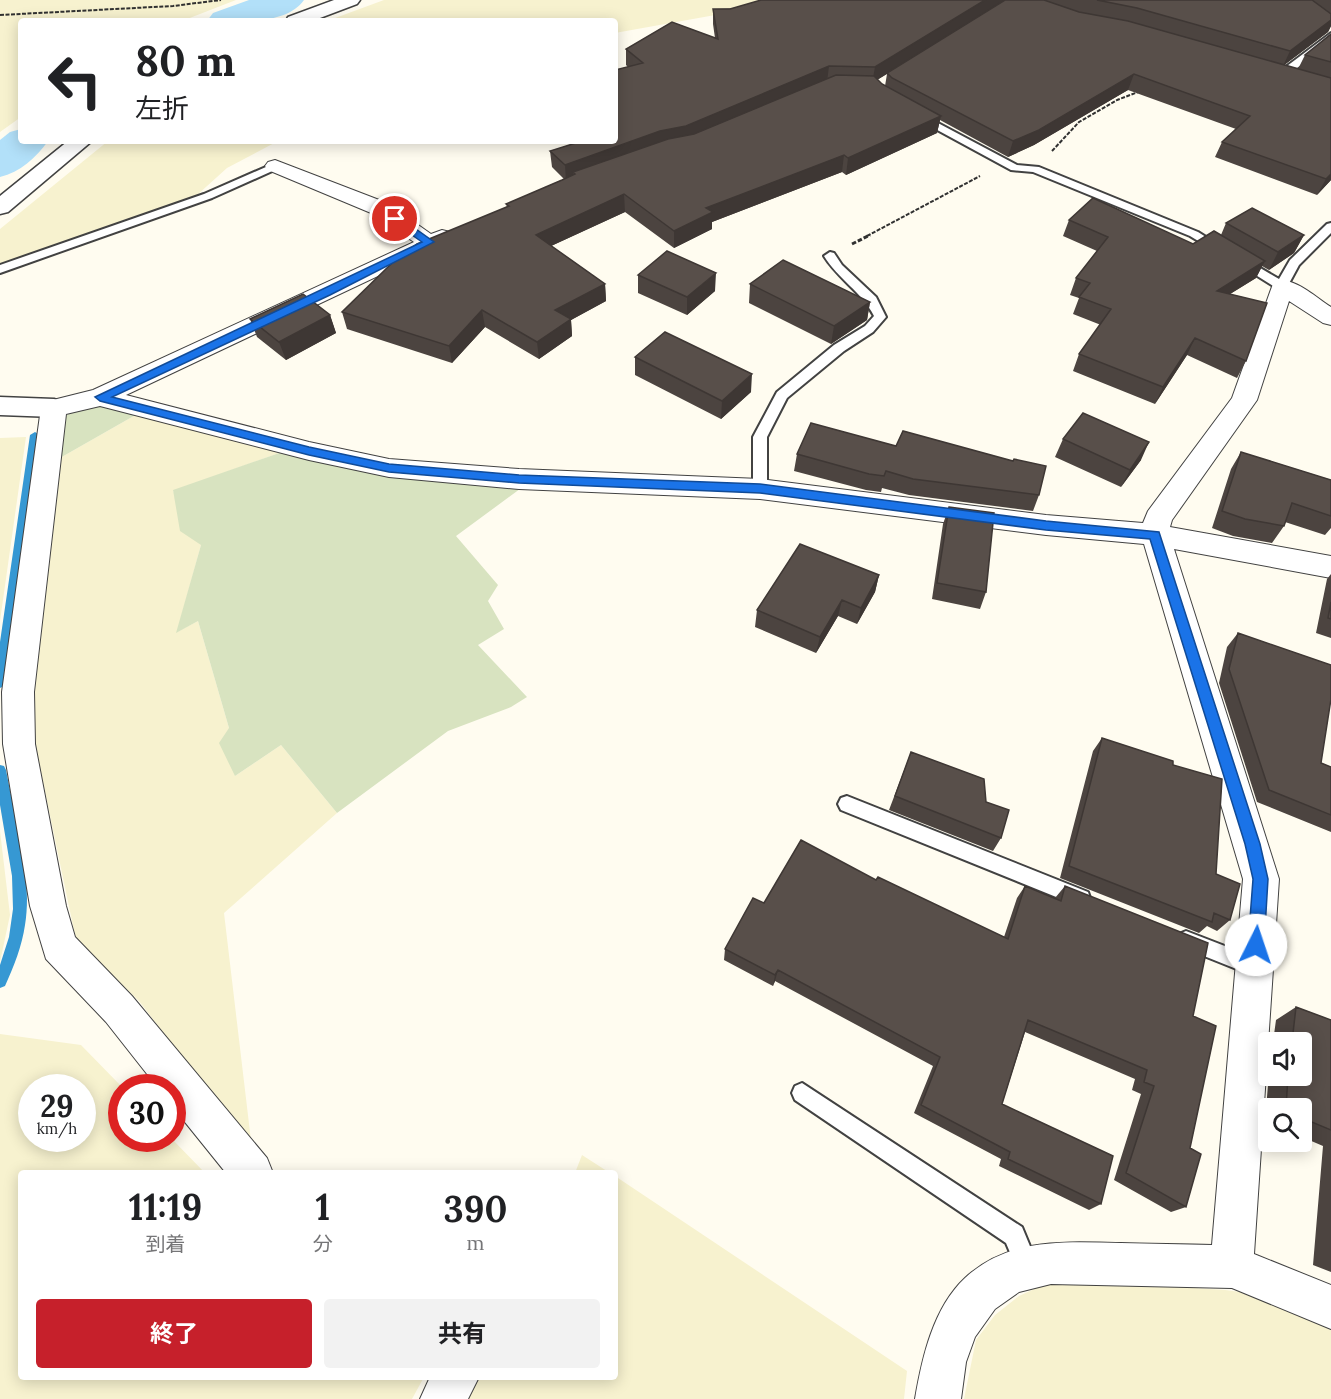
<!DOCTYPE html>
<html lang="ja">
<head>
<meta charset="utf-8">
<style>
  :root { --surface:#fff; --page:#f2f2f2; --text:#202124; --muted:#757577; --accent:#c6202b }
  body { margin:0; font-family:Lora,"Noto Sans JP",serif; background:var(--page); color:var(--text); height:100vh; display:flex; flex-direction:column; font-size:22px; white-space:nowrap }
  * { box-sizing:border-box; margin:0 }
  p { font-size:20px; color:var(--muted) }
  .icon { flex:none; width:33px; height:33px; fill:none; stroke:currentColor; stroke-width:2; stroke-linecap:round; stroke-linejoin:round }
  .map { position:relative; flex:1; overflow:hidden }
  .panel { position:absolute; left:18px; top:1170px; width:600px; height:210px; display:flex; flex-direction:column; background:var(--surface); border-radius:6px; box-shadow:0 3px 15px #0003 }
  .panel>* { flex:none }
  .hud { position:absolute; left:18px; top:18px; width:600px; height:126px; border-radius:6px; box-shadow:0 3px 15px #0003; background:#fff; color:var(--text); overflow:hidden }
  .tools { position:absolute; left:1258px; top:1032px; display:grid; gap:12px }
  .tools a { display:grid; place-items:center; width:54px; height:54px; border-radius:6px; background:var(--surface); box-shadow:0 3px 15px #0003; font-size:30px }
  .speed { position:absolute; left:18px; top:1074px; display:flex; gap:12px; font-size:30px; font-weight:700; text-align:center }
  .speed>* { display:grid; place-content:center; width:78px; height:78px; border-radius:50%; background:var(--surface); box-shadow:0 3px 15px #0003; line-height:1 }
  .speed small { font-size:15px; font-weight:400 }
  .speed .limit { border:9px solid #d22; background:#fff; color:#111 }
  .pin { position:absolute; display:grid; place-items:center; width:51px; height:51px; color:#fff; margin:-26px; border:3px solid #fff; border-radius:50%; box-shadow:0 2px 6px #0007 }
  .me { position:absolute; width:66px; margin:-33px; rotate:4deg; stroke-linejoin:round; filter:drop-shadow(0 0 4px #0008) }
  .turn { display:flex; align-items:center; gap:21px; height:126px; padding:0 18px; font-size:27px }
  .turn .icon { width:78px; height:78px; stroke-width:2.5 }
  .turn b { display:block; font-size:42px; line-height:51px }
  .eta { display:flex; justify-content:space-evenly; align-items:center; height:102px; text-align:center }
  .eta b { font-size:36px; font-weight:700; line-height:42px }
  .button { display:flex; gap:12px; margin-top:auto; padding:12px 18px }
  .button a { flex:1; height:69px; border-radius:6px; background:var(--accent); color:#fff; font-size:24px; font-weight:700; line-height:69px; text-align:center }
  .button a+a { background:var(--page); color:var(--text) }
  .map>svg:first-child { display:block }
  .farmland { fill:#f7f2cf; fill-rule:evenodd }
  .cemetery { fill:#d8e3c0 }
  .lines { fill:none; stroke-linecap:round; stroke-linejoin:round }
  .stream { fill:#3698d3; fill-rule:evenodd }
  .river { fill:#b2e0f9; fill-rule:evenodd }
  .service-casing { stroke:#424242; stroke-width:4 }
  .minor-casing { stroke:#424242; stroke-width:2 }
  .tertiary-casing { stroke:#424242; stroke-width:3 }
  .path-far1 { stroke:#313131; stroke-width:2; stroke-dasharray:4 1.5; stroke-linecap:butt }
  .path { stroke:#313131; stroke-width:3; stroke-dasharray:4.5 2; stroke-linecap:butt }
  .service { fill:#fff; fill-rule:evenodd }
  .minor { fill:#fff; fill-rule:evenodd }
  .tertiary { fill:#fff; fill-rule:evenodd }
  .wall { fill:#4c4440; fill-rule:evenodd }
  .shaded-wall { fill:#3e3734 }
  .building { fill:#584f4a; stroke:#3e3734; stroke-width:1.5 }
  .route { fill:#1a73e8; stroke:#114b97; stroke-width:1.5 }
</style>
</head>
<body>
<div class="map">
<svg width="1331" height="1399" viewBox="0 0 1331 1399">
  <rect width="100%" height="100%" fill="#fffcf0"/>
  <!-- farmland -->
  <path class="farmland" d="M 0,0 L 236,0 L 182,21 L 21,21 L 21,117 L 0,132 Z
    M 384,0 L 798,0 L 615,33 L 615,21 L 327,21 Z
    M 108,141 L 278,141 L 227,168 L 196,196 L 0,264 L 0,229 Z
    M 139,413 L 285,451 L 173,491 L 201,545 L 177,632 L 198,621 L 229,728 L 235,776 L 281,745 L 337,813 L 224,913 L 252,1149 L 139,1001 L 76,940 L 34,739 L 33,685 L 60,458 Z
    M 26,437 L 0,621 L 0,438 Z
    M 0,831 L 10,915 L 0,962 Z
    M 0,1034 L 81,1045 L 122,1087 L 122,1138 L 172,1139 L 205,1173 L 21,1173 L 21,1377 L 424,1377 L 412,1399 L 0,1399 ZM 32,1088 L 82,1088 L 82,1138 L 32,1138 Z
    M 582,1155 L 610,1173 L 575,1173 Z
    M 615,1176 L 907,1371 L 904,1399 L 465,1399 L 476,1377 L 615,1377 Z
    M 1056,1279 L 1225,1290 L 1272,1296 L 1331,1319 L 1331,1399 L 964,1399 L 976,1340 L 995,1315 L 1019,1296 Z"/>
  <!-- cemetery -->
  <path class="cemetery" d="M 84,406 L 113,407 L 139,413 L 60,458 L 63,417 Z
    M 285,451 L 524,486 L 456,536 L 498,585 L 488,601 L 504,629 L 478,645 L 527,697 L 511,707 L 448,731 L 337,813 L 281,745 L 235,776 L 219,743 L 229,728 L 198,621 L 176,633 L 201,545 L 180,531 L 173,490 Z"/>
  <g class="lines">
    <!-- stream -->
    <path class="stream" d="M 35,432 L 40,435 L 6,683 L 4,686 L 0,688 L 0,642 L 30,435 Z
      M 0,765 L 4,766 L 6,770 C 15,818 33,876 25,925 C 22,946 14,966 5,986 L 0,988 L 0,965 L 9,937 L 13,909 L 12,876 L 0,805 Z"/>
    <!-- river -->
    <path class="river" d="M 249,0 L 304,0 C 286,26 236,21 207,21 L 213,13 Z
      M 21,129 L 21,141 L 48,141 C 36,158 20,172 0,177 L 0,140 L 10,132 Z"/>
    <defs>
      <path id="service" d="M 1331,33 L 1331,41 L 1287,76 L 1279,76 L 1279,72 Z
        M 921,114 L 1017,165 L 1039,167 L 1198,232 L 1225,249 L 1223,251 L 1215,251 L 1190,236 L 1033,172 L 1011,170 L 917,119 L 916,117 Z
        M 275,163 L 280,166 L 279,168 L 212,198 L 0,273 L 0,265 L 204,194 Z
        M 1331,223 L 1331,233 L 1299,265 L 1286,289 L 1278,289 L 1235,262 L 1237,259 L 1245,259 L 1279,279 L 1290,260 L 1327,224 Z
        M 830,252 L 834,253 L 842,265 L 876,297 L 886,317 L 873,332 L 844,351 L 787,398 L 767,437 L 767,489 L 765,493 L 755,493 L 753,489 L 753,437 L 777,392 L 834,345 L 865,326 L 874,316 C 862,292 838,279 824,256 Z
        M 847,796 L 1088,892 L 1090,898 L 1088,904 L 1081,907 L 841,810 L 838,804 L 841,798 Z
        M 1186,931 L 1261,960 L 1264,967 L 1261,974 L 1254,976 L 1179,946 L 1176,940 L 1179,934 Z
        M 802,1083 L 1022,1227 L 1039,1268 L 1036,1276 L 1028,1279 L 1020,1276 L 1006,1243 L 795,1100 L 792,1093 L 795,1086 Z"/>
      <path id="minor" d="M 275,160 L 387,203 L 431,234 L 442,230 L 450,232 L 453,237 L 450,242 L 126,395 L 309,442 L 389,459 L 519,469 L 760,479 L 1046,515 L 1143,523 L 1148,511 L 1232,398 L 1274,281 C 1294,276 1315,297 1331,307 L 1331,325 L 1323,323 L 1289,301 L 1257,400 L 1172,520 L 1170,527 L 1331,556 L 1331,578 L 1174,549 L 1279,879 L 1254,1254 L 1331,1285 L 1331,1329 L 1232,1288 L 1051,1284 L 1019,1292 L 995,1309 L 975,1337 L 966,1362 L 961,1399 L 915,1399 C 922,1358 933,1308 965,1278 C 1009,1237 1066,1242 1121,1243 C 1151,1244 1182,1244 1212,1245 L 1243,879 L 1144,544 L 1046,535 L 760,499 L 519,489 L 389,477 L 309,460 L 100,406 L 66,414 L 34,692 L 35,744 L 66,906 L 75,937 L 132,996 L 267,1158 L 273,1173 L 226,1173 L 172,1106 L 172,1088 L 158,1088 L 106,1022 L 46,959 L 30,906 L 3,744 L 2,692 L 41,408 L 45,402 L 93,390 L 414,242 L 371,213 L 268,170 L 265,166 L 268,162 Z
        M 430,1377 L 479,1377 L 468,1399 L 420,1399 Z"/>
      <path id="tertiary" d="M 334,0 L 360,0 L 357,4 L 312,21 L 286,21 L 288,17 Z
        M 68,141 L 92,141 L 8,212 L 0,214 L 0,196 Z
        M 0,397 L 54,399 L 63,402 L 67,408 L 63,414 L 54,417 L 0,415 Z"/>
    </defs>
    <!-- service casing -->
    <use href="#service" class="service-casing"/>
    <!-- minor casing -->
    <use href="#minor" class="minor-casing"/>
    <!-- tertiary casing -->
    <use href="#tertiary" class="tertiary-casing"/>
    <!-- path-far1 -->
    <path class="path-far1" d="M 0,15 L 173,6 L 221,0
      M 1052,151 L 1079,122 L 1117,100 L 1138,92
      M 867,236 L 980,176"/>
    <!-- path -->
    <path class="path" d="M 852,244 L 870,235"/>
    <!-- service -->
    <use href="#service" class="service"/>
    <!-- minor -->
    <use href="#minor" class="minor"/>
    <!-- tertiary -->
    <use href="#tertiary" class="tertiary"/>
  </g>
  <!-- wall -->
  <path class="wall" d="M 1044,0 L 1331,0 L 1331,26 L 1328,32 L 1284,65 L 1298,69 L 1305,55 L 1331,34 L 1331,180 L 1317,195 L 1215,157 L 1222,142 L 1236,129 L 1128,90 L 1034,145 L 1008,157 L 940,120 L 937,133 L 846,175 L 842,172 L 712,222 L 712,229 L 674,248 L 625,212 L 551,246 L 605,284 L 606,301 L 571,320 L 572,336 L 539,359 L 485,327 L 452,363 L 347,329 L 342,312 L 507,207 L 506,204 L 564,179 L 552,167 L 550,151 L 615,141 L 628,67 L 626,65 L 626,49 L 715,38 L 713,24 L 713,9 ZM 887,74 L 885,86 L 877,80 Z
    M 1069,220 L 1193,244 L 1221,235 L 1226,223 L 1304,235 L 1294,253 L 1269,270 L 1262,266 L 1256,278 L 1230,294 L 1246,361 L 1237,378 L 1187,355 L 1155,404 L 1073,371 L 1079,354 L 1101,325 L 1073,314 L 1079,298 L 1070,295 L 1076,278 L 1097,251 L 1063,236 Z
    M 638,275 L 715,291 L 687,315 L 638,293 Z
    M 750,284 L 870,302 L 867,320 L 831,344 L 749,303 Z
    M 330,315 L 336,333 L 286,360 L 257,337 L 250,319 Z
    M 635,357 L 751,392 L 721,419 L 635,375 Z
    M 1063,439 L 1141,460 L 1121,487 L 1055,457 Z
    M 1241,452 L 1331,480 L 1331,528 L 1325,535 L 1285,522 L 1284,526 L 1272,543 L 1233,536 L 1212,528 L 1231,469 Z
    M 797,454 L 1039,495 L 1033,511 L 909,495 L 882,488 L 881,492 L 866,490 L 794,471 Z
    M 949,507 L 986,592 L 980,609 L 932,599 L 943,524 Z
    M 1331,574 L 1331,638 L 1316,633 L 1327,579 Z
    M 879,575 L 875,592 L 857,624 L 838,616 L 816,653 L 755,627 L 757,610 Z
    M 1238,633 L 1321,763 L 1331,767 L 1331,832 L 1257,802 L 1219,683 L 1227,647 Z
    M 1102,738 L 1173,765 L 1230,920 L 1217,931 L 1207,926 L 1199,933 L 1060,878 L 1093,751 Z
    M 911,752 L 986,802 L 1001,838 L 993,851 L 889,810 Z
    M 876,880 L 1004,937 L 1017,898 L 1025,886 L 1055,898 L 1065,886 L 1193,1016 L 1190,1148 L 1186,1207 L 1171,1212 L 1114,1180 L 1141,1094 L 1132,1090 L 1135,1079 L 1025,1032 L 1002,1104 L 1101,1204 L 1089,1210 L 999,1166 L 1001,1159 L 914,1113 L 933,1066 L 775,981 L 773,986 L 724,960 L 725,949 L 764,903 Z
    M 1296,1007 L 1331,1020 L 1331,1272 L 1313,1265 L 1323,1146 L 1302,1137 L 1302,1108 L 1269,1108 L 1269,1123 L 1265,1121 L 1269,1073 L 1269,1076 L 1302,1076 L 1302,1042 L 1273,1042 L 1276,1020 Z"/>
  <!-- shaded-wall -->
  <path class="shaded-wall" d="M 985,0 L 1006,0 L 872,83 L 875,67 Z
    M 1331,20 L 1331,26 L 1328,32 L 1283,66 L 1290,51 Z
    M 829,66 L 827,82 L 685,142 L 575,174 L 573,172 L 574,178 L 566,181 L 565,165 Z
    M 1134,74 L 1128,90 L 1034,145 L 1008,157 L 1013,141 Z
    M 941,116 L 937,133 L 846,175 L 848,158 Z
    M 844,155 L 842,172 L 712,222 L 712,229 L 674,248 L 674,231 L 706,208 Z
    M 1331,174 L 1331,180 L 1317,195 L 1326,179 Z
    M 624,194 L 625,212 L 538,252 L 536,235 Z
    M 1304,235 L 1294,253 L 1269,270 L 1278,252 Z
    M 1265,261 L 1256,278 L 1209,307 L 1217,291 Z
    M 716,273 L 715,291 L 687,315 L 687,297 Z
    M 605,284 L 606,301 L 571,320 L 572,336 L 539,359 L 537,342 L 555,310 Z
    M 870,302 L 867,320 L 831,344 L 834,326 Z
    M 482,310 L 485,327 L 452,363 L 449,346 Z
    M 330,315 L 336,333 L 286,360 L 279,342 Z
    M 1195,338 L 1187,355 L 1155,404 L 1163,387 Z
    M 752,374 L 751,392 L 721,419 L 722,401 Z
    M 1149,442 L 1141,460 L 1121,487 L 1130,470 Z
    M 879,575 L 875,592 L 857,624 L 861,608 Z
    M 842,600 L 838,616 L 816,653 L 820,637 Z
    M 778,970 L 775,981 L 773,986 L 775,975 Z"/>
  <!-- building -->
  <path class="building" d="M 761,0 L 985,0 L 875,67 L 829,66 L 686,126 L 660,131 L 565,165 L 550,151 L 582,141 L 615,141 L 615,70 L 643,63 L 626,49 L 672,22 L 718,39 L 713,9 L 730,9 Z
    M 1005,0 L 1044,0 L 1079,12 L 1128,21 L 1331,78 L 1331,174 L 1326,179 L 1222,142 L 1250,116 L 1134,74 L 1039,130 L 1013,141 L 892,78 L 887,73 Z
    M 1097,0 L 1312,0 L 1331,14 L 1331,20 L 1290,51 L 1137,8 Z
    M 1331,34 L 1331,62 L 1305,55 Z
    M 836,75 L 874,76 L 882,84 L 941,116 L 848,158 L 844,155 L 706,208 L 713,212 L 674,231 L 624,194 L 536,235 L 605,284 L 555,310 L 571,319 L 537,342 L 482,310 L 449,346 L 342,312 L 393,262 L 417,244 L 509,206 L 506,204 L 562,180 L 575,174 L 573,172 L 668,139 L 694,134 Z
    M 1093,198 L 1193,244 L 1214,231 L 1265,261 L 1217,291 L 1267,303 L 1246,361 L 1195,338 L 1163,387 L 1079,354 L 1111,309 L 1079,297 L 1090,283 L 1076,278 L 1108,237 L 1069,220 Z
    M 1252,208 L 1304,235 L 1278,252 L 1226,223 Z
    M 667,251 L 716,273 L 687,297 L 638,275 Z
    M 783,260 L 870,302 L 834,326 L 750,284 Z
    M 303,294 L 330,315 L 279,342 L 250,319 Z
    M 665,332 L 752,374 L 722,401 L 635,357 Z
    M 1083,413 L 1149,442 L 1130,470 L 1063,439 Z
    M 811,423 L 896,446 L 903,431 L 1013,461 L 1014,459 L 1046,466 L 1039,495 L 913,479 L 886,471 L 884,476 L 869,474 L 797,454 Z
    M 1241,452 L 1331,480 L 1331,516 L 1292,503 L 1284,526 L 1245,519 L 1222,511 Z
    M 949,507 L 994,513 L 986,592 L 937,583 Z
    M 800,544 L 879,575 L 861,608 L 842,600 L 820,637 L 757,610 Z
    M 1331,602 L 1331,619 L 1328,618 Z
    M 1238,633 L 1331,665 L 1331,699 L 1321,763 L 1331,767 L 1331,815 L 1269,790 L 1229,669 Z
    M 1102,738 L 1173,761 L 1173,765 L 1222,779 L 1216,874 L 1240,884 L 1230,920 L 1214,913 L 1212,922 L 1069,866 Z
    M 911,752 L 984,779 L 986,802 L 1009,810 L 1001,838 L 895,796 Z
    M 801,840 L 876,880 L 878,877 L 1008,939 L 1025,886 L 1061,901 L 1065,886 L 1208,943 L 1193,1016 L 1216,1026 L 1190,1148 L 1201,1154 L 1186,1207 L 1126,1173 L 1154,1086 L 1144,1082 L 1147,1070 L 1028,1020 L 1002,1104 L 1113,1156 L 1101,1204 L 1008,1159 L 1010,1152 L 921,1105 L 940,1057 L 778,970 L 775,975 L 725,949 L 753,898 L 764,903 Z
    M 1296,1007 L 1331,1020 L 1331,1130 L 1302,1118 L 1302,1108 L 1286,1108 L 1288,1076 L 1302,1076 L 1302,1042 L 1292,1042 Z"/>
  <!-- route -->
  <path class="route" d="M 392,217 L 399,217 L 434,242 L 330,295 L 112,397 L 309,447 L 389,464 L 519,475 L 760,484 L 1046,521 L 1159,532 L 1260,844 L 1268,879 L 1264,945 L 1262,951 L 1256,953 L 1250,951 L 1248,945 L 1253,879 L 1245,844 L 1150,539 L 1046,530 L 760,493 L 519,483 L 389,472 L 309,455 L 100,401 L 95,397 L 422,242 L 392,221 Z"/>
</svg>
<div class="tools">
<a><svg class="icon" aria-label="sound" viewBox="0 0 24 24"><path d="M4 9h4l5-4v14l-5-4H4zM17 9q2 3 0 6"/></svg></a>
<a><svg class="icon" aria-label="search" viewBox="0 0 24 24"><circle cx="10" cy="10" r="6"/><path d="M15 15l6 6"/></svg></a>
</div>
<div class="speed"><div>29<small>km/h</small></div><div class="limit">30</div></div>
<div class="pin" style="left:395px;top:219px;background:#d93025"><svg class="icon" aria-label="arrive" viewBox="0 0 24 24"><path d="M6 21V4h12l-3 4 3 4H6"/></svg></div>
<svg class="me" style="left:1256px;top:945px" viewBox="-20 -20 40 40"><circle r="19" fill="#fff"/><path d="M0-13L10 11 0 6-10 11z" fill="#1a73e8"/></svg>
<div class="hud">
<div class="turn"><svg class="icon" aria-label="left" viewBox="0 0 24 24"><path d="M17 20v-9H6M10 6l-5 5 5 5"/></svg><div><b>80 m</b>左折</div></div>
</div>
<section class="panel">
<div class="eta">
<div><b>11:19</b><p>到着</p></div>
<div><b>1</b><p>分</p></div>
<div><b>390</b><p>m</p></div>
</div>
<div class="button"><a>終了</a><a>共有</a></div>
</section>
</div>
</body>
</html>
